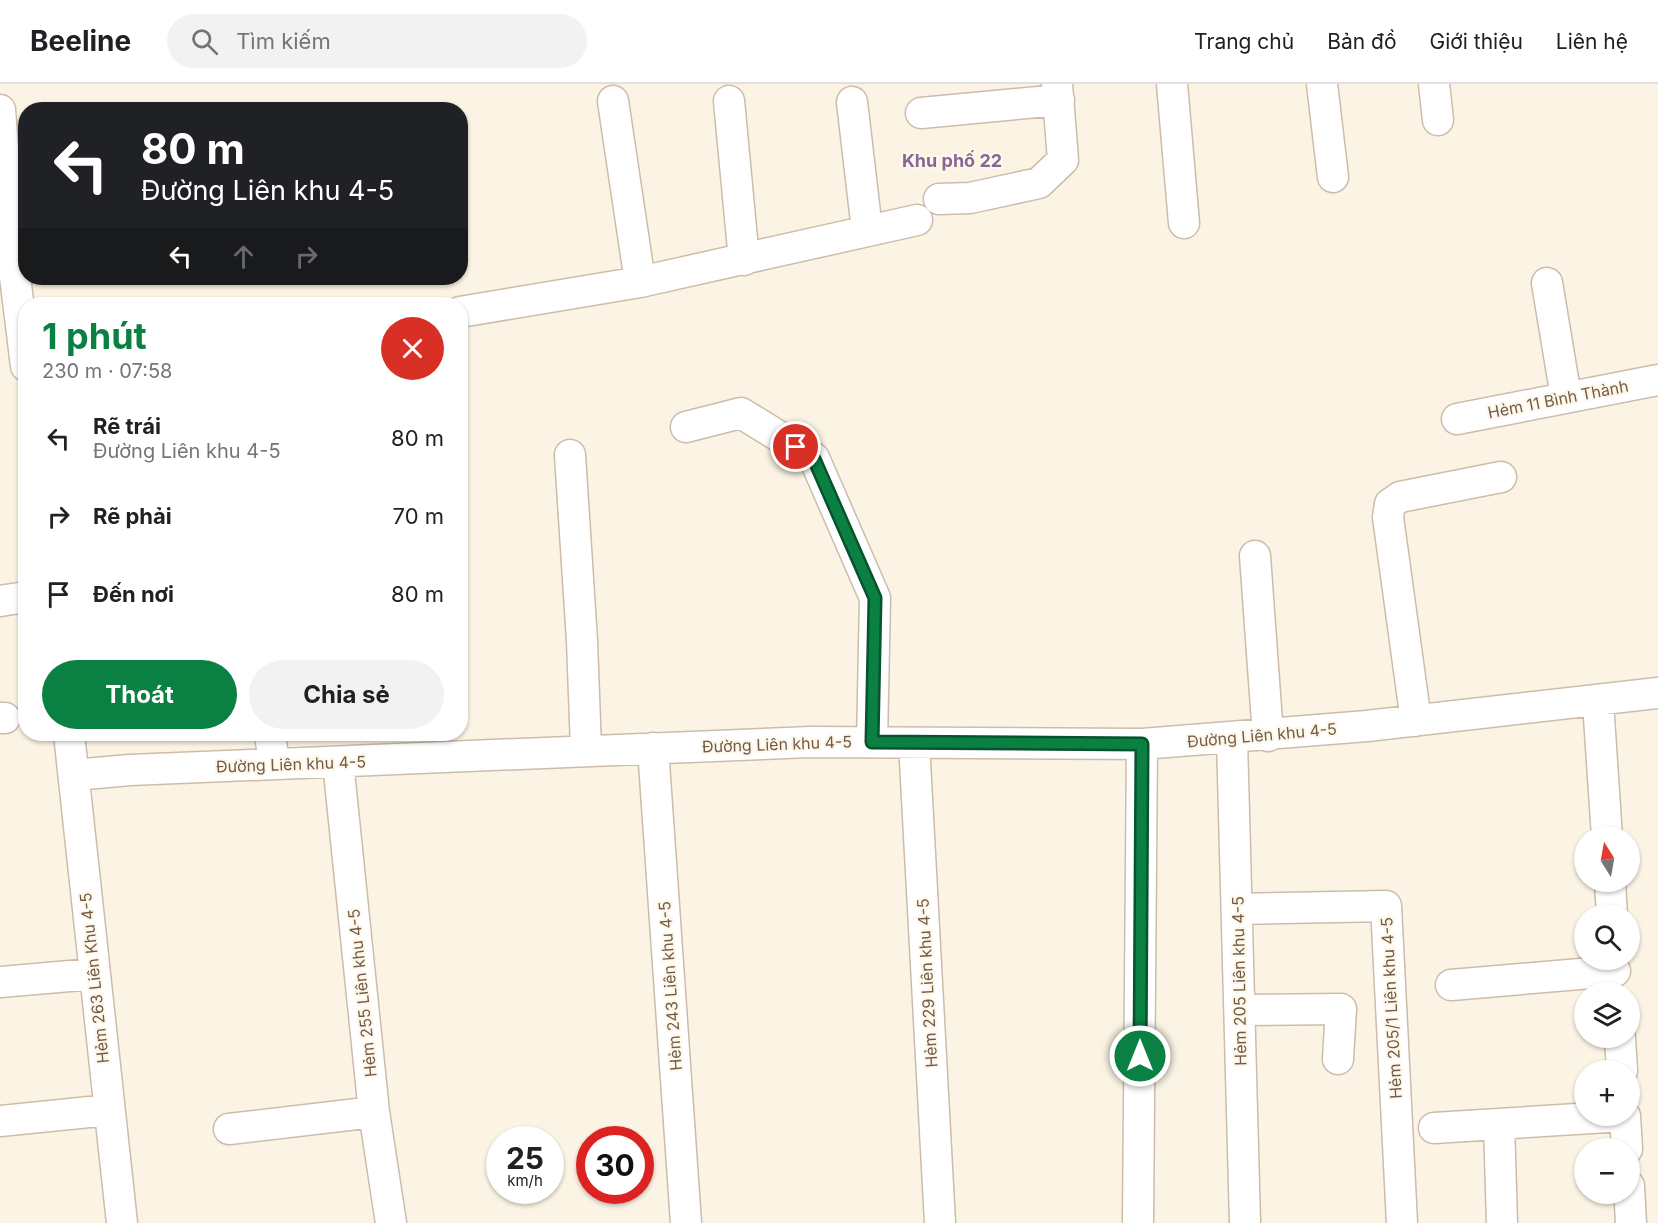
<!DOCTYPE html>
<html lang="vi">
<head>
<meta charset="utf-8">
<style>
  :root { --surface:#fff; --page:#f2f2f2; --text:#202124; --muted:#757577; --line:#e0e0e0; --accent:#0b8043 }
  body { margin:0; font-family:Inter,sans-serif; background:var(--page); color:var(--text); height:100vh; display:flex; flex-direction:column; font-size:22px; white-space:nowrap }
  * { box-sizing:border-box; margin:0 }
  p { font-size:20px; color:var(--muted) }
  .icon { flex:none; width:33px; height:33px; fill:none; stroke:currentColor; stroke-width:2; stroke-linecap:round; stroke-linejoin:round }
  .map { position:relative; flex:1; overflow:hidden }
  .drawer { position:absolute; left:18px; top:213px; width:450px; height:444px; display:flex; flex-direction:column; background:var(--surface); border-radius:24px; box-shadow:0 2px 4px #0004 }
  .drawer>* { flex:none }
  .guide { position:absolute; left:18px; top:18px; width:450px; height:183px; border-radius:24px; box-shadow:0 2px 4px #0004; background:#202124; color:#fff; overflow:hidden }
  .needle { width:39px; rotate:349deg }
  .buttons { position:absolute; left:1574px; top:742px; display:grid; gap:12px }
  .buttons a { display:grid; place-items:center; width:66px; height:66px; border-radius:50%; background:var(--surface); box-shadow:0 2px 4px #0004; font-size:30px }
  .speed { position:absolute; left:486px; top:1042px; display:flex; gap:12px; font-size:30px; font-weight:700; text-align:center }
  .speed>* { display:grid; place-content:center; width:78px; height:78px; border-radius:50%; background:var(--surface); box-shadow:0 2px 4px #0004; line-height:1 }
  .speed small { font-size:15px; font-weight:400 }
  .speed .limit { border:9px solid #d22; background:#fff; color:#111 }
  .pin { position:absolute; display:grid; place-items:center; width:51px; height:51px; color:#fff; margin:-26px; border:3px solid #fff; border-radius:50%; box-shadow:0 2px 6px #0007 }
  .me { position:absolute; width:66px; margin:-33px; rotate:0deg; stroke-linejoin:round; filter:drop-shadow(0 0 4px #0008) }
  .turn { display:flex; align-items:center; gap:21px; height:126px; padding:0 24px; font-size:27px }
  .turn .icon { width:78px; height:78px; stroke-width:2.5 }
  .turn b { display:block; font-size:42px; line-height:51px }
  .lanes { display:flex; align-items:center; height:57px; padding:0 24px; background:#0003; justify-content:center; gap:30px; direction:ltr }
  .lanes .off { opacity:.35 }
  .round { display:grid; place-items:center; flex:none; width:63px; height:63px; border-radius:32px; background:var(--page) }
  .summary { display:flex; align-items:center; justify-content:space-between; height:102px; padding:0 24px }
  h1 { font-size:36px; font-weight:700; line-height:45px; color:var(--accent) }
  .cta { display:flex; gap:12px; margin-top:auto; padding:12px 24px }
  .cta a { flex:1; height:69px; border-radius:36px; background:var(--accent); color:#fff; font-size:24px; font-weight:700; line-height:69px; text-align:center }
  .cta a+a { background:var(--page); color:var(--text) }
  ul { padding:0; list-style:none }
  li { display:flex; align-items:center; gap:18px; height:78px; padding:0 24px }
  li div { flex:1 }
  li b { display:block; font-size:22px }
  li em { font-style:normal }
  header { display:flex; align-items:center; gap:36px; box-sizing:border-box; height:84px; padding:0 30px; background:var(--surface); border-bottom:2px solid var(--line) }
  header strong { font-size:28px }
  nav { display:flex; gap:33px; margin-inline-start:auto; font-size:21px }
  .search { width:420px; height:54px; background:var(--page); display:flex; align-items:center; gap:15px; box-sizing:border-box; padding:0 21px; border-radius:33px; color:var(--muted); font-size:22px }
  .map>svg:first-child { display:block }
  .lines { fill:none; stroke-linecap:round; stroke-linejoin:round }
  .minor-casing { stroke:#cdbcab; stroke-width:33 }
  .minor { stroke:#fff; stroke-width:30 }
  .route-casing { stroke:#07532c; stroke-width:15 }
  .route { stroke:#0b8043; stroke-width:10 }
  .labels { text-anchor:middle; stroke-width:4.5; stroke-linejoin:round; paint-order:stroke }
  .street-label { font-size:16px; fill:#735b4a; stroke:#fef8ea }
  .neighbourhood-label { font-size:18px; font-weight:bold; fill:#896696; stroke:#fef8ea }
</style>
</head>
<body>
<header>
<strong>Beeline</strong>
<div class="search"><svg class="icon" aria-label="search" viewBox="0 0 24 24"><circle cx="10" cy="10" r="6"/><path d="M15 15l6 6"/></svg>Tìm kiếm</div>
<nav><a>Trang chủ</a><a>Bản đồ</a><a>Giới thiệu</a><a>Liên hệ</a></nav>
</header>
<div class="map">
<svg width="1658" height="1139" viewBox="0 0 1658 1139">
  <rect width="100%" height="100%" fill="#fbf4e4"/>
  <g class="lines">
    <defs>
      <path id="minor" d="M 1172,0 L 1184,139
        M 1322,0 L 1333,93
        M 1434,0 L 1438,36
        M 613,17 L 640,198
        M 729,17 L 744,176
        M 852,18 L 867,146
        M 0,26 L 10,152 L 26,282
        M 921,29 L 1059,16
        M 939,115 L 970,114 L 1039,99 L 1063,76 L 1057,0
        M 1547,199 L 1566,313
        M 460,228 L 640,198 L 917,136
        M 1457,335 L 1658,296
        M 686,343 L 741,329 L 814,374 L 875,514 L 872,658
        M 570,371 L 582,557 L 586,665
        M 1255,472 L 1268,652
        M 0,517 L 26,513
        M 1598,618 L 1607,753
        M 0,634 L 5,634
        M 1416,637 L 1388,433 L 1390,420 L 1400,413 L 1501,393
        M 69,650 L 122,1139
        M 270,650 L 274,680
        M 1232,655 L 1245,1139
        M 914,659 L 940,1139
        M 653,664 L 686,1139
        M 338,678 L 374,1028 L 391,1139
        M 74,691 L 130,686 L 810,658 L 1142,660 L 1367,642 L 1658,609
        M 1610,798 L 1612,831
        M 1238,825 L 1386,822 L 1402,1139
        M 0,898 L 93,890
        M 1451,901 L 1615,887
        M 1240,926 L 1341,925 L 1338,975
        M 1620,954 L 1622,987
        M 1625,1032 L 1627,1065
        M 0,1037 L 109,1026
        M 1499,1040 L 1502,1139
        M 1434,1044 L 1624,1032
        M 229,1045 L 374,1028
        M 1629,1102 L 1631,1139
        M 1138,1139 L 1142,660"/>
    </defs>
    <!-- minor casing -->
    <use href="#minor" class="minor-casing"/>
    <!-- minor -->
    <use href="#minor" class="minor"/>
  </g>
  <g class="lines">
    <defs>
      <path id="route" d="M 796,363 L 814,375 L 875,514 L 872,658 L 1142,660 L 1140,972"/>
    </defs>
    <!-- route casing -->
    <use href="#route" class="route-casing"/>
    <!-- route -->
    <use href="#route" class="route"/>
  </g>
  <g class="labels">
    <!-- street labels -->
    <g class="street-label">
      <text transform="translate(1558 315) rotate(-11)" y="6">Hẻm 11 Bình Thành</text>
      <text transform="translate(1262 651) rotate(-5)" y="6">Đường Liên khu 4-5</text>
      <text transform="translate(777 660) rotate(-2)" y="6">Đường Liên khu 4-5</text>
      <text transform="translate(291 680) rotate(-2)" y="6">Đường Liên khu 4-5</text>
      <text transform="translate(94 894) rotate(-96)" y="6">Hẻm 263 Liên Khu 4-5</text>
      <text transform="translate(1239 897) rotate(-91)" y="6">Hẻm 205 Liên khu 4-5</text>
      <text transform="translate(927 899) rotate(-93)" y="6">Hẻm 229 Liên khu 4-5</text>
      <text transform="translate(670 902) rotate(-94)" y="6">Hẻm 243 Liên khu 4-5</text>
      <text transform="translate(362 909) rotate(-96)" y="6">Hẻm 255 Liên khu 4-5</text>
      <text transform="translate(1391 924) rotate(-93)" y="6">Hẻm 205/1 Liên khu 4-5</text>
    </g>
    <!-- neighbourhood labels -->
    <g class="neighbourhood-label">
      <text x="952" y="83">Khu phố 22</text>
    </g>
  </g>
</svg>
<div class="buttons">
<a><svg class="needle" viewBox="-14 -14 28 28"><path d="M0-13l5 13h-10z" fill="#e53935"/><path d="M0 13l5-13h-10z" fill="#757577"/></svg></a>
<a><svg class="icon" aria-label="search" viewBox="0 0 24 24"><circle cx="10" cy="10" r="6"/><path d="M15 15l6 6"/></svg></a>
<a><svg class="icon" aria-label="layers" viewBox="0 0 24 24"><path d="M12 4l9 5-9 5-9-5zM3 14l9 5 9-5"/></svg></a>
<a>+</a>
<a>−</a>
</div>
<div class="speed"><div>25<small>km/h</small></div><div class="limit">30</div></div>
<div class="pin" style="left:796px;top:363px;background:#d93025"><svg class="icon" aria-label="arrive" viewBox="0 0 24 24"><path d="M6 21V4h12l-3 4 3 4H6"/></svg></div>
<svg class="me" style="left:1140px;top:972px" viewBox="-20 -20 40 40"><circle r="17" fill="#0b8043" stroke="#fff" stroke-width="3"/><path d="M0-11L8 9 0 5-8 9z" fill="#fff"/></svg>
<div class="guide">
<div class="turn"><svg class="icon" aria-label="left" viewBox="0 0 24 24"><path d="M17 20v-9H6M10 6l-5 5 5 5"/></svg><div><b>80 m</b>Đường Liên khu 4-5</div></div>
<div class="lanes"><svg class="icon" aria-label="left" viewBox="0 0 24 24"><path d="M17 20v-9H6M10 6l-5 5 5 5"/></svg><svg class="icon off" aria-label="ahead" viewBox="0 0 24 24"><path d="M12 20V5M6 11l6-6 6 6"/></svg><svg class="icon off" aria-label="right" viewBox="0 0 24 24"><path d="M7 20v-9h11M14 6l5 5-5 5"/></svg></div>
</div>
<section class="drawer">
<div class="summary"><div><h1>1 phút</h1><p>230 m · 07:58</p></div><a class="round" style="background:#d93025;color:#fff"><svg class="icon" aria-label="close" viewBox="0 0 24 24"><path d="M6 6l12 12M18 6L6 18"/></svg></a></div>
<ul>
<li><svg class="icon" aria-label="left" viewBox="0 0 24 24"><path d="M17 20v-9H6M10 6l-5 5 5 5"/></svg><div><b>Rẽ trái</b><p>Đường Liên khu 4-5</p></div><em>80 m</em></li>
<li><svg class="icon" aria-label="right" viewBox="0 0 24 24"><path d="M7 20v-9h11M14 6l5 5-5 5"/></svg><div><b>Rẽ phải</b></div><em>70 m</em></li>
<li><svg class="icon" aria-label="arrive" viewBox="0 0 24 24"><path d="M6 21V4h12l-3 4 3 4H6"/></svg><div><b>Đến nơi</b></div><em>80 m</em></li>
</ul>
<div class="cta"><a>Thoát</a><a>Chia sẻ</a></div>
</section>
</div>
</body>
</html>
